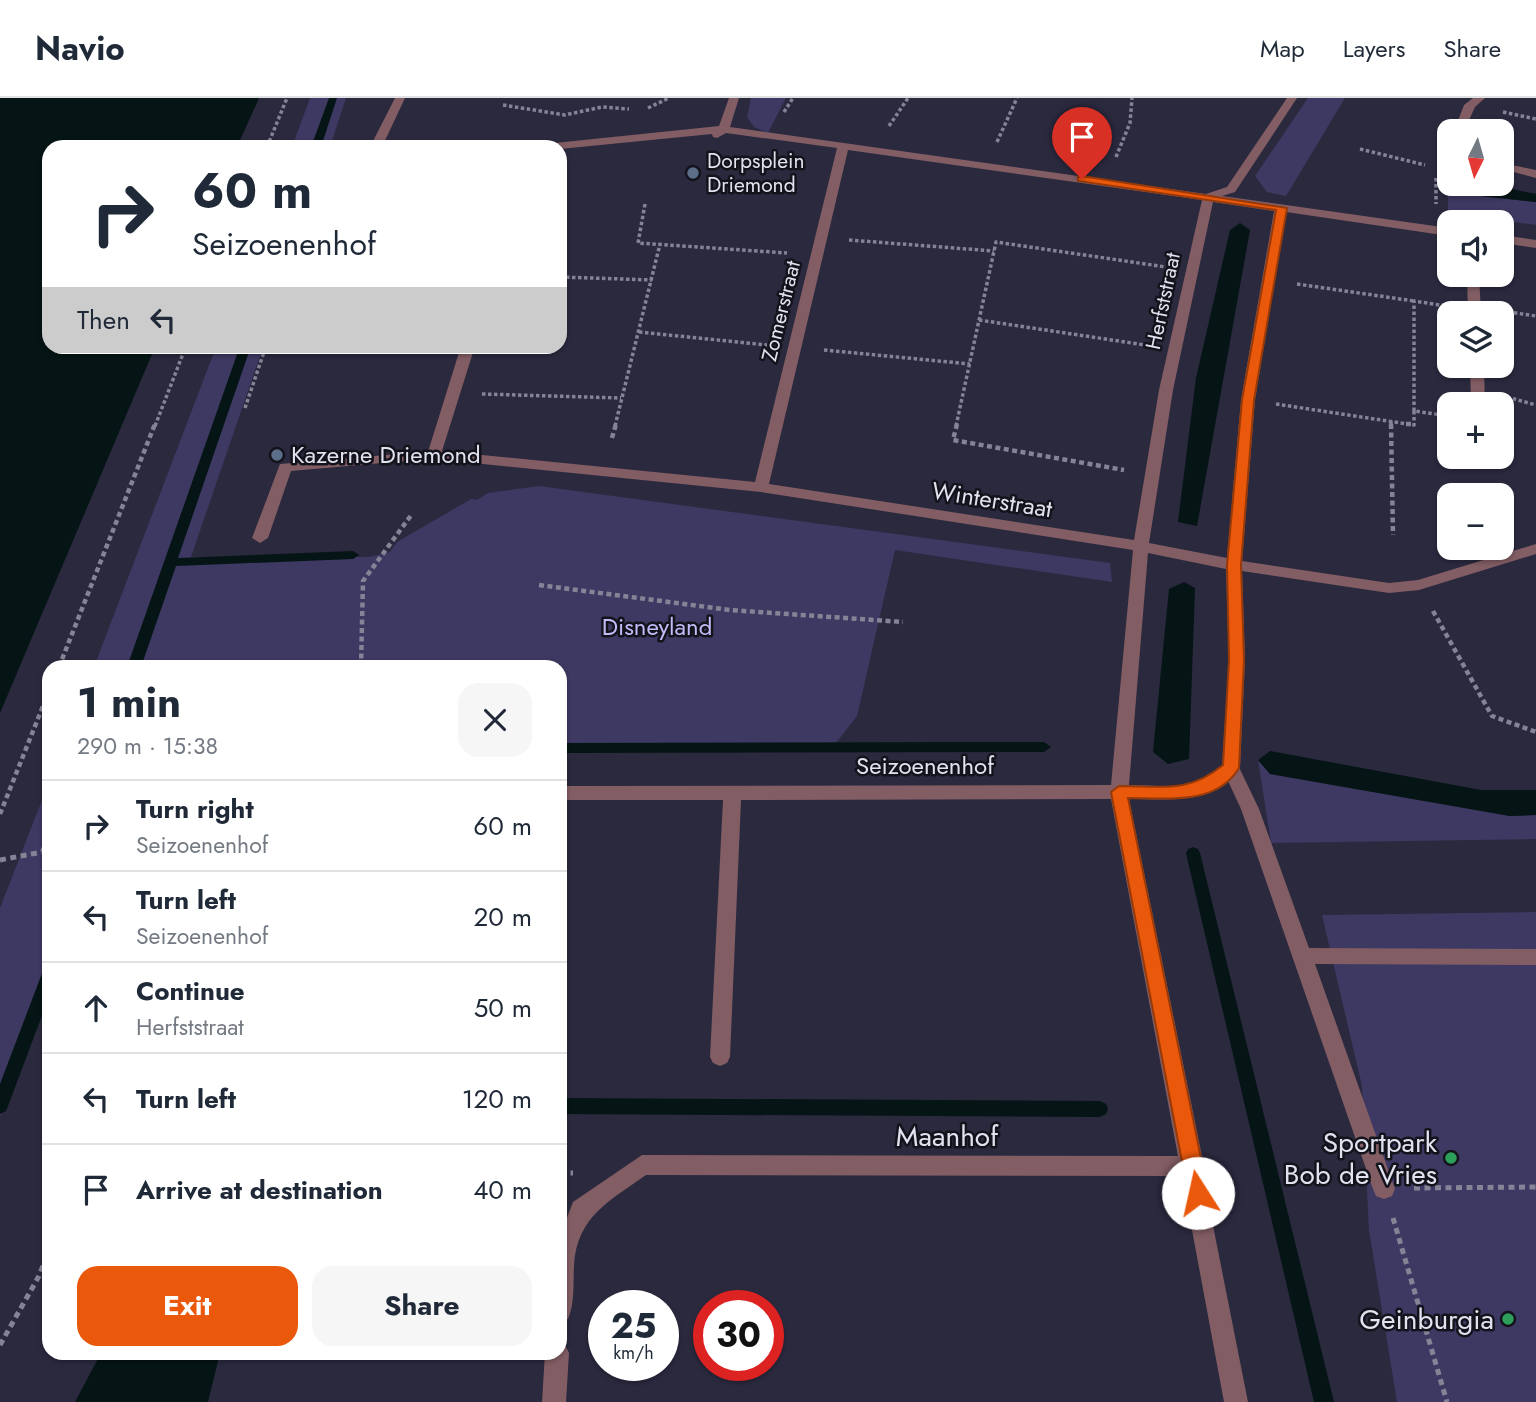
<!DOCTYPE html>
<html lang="en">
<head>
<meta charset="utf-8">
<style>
  :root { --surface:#fff; --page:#f6f6f7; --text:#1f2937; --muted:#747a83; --line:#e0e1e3; --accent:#ea580c }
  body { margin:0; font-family:Jost,sans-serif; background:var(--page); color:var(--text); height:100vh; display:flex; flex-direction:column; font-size:26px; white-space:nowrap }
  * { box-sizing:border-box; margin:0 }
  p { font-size:23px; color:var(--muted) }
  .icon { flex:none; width:38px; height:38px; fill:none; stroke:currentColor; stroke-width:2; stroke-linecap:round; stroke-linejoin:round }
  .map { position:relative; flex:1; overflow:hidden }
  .details { position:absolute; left:42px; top:562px; width:525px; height:700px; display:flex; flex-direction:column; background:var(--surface); border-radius:21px; box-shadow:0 2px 5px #0004 }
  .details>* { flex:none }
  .guide { position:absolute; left:42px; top:42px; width:525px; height:214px; border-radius:21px; box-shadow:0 2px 5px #0004; background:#fff; color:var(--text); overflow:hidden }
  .needle { width:46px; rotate:185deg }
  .fabs { position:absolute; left:1437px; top:21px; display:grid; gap:14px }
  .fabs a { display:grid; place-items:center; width:77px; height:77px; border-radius:14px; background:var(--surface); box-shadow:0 2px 5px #0004; font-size:35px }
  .speed { position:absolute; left:588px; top:1192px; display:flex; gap:14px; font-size:35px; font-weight:700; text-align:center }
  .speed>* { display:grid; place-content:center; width:91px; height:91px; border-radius:50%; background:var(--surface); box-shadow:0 2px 5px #0004; line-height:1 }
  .speed small { font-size:18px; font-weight:400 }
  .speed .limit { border:10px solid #d22; background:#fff; color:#111 }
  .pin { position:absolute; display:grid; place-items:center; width:60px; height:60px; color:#fff; margin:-72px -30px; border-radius:50% 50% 50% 0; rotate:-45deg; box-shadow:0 0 7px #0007 }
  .pin .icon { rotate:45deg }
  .me { position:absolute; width:77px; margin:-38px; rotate:350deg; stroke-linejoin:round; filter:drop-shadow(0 0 5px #0008) }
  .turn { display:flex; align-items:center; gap:24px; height:147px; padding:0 35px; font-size:32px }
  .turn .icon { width:91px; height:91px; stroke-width:2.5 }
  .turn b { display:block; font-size:49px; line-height:60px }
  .then { display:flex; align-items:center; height:66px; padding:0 35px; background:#0003; gap:14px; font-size:26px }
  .round { display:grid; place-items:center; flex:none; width:74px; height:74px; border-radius:21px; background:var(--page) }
  .headline { display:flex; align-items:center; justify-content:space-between; height:119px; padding:0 35px }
  h1 { font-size:42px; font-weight:700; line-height:52px }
  .action { display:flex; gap:14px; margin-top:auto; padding:14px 35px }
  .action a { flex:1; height:80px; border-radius:21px; background:var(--accent); color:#fff; font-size:28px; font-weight:700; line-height:80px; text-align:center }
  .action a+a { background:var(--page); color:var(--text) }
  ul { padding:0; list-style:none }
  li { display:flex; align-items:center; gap:21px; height:91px; padding:0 35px; border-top:2px solid var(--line) }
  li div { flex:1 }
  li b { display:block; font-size:26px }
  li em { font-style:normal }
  header { display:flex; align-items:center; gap:42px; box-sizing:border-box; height:98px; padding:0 35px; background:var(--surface); border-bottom:2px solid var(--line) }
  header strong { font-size:33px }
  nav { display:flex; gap:38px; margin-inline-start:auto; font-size:24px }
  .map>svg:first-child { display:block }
  .green { fill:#3d3962 }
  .water { fill:#051414 }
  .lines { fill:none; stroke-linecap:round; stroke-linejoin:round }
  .stream { fill:#051414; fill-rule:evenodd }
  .path-far2 { stroke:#858496; stroke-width:3.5; stroke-dasharray:3.5 2.5; stroke-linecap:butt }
  .path-far1 { stroke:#858496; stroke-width:4.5; stroke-dasharray:5 3.5; stroke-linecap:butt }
  .path { stroke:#858496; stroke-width:5; stroke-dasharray:6 4.5; stroke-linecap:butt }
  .lane { fill:#825d64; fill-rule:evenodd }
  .street { fill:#825d64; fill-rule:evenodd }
  .route { fill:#ea580c; stroke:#983908; stroke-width:2 }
  .service-dot { fill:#5c6f8a; stroke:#13131c; stroke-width:2.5 }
  .leisure-dot { fill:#2e9e5b; stroke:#13131c; stroke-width:2.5 }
  .labels { text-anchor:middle; stroke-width:5; stroke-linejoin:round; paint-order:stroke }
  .far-poi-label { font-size:21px; fill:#e1e1ef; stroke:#13131c; text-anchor:start }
  .far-street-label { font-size:21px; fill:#e1e1ef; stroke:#13131c }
  .poi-label { font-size:24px; fill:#e1e1ef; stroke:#13131c; text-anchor:start }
  .street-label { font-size:24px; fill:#e1e1ef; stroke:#13131c }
  .park-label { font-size:24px; fill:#bfbcf8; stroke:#13131c }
  .near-street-label { font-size:28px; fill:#e1e1ef; stroke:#13131c }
  .near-poi-label { font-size:28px; fill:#e1e1ef; stroke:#13131c; text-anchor:end }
</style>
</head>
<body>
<header>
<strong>Navio</strong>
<nav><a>Map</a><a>Layers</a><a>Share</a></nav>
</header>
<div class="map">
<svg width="1536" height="1304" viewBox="0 0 1536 1304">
  <rect width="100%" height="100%" fill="#2a293e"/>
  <!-- green -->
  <path class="green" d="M 310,0 L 346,0 L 330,49 L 292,49 Z
    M 751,0 L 786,0 L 768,35 L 754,29 L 747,19 Z
    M 1308,0 L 1345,0 L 1286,98 L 1267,94 L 1255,78 Z
    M 1448,74 L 1449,86 L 1456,86 L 1457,92 L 1468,97 L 1536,104 L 1536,127 L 1448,115 Z
    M 216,249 L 263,249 L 191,459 L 369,459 L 390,454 L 397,444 L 471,401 L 477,402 L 488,395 L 539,388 L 1110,465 L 1112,484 L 895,452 L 857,618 L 829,654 L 560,653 L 560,569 L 94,569 Z
    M 1258,662 L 1270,676 L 1510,718 L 1536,717 L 1536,741 L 1271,745 Z
    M 49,684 L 49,874 L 0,1019 L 0,810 Z
    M 1536,814 L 1536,1304 L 1397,1304 L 1369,1132 L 1362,988 L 1322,817 Z"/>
  <!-- water -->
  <path class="water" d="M 0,0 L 259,0 L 237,49 L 49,49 L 49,248 L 155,249 L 0,615 Z
    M 1456,86 L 1488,86 L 1536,96 L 1536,104 L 1464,96 L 1457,92 Z
    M 1240,125 L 1250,132 L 1197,428 L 1178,424 L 1196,280 L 1230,132 Z
    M 1184,484 L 1195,490 L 1189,661 L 1168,666 L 1153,654 L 1169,491 Z
    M 1270,653 L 1481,692 L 1536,692 L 1536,717 L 1510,718 L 1270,676 L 1258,662 Z
    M 101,1255 L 220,1255 L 208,1304 L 75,1304 Z"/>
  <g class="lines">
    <!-- stream -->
    <path class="stream" d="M 329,0 L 337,0 L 321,49 L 311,49 Z
      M 240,248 L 251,248 L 178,460 L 353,453 L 359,457 L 353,461 L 176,468 L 141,569 L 127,569 Z
      M 1044,644 L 1051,649 L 1044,654 L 560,655 L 560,645 Z
      M 1193,749 L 1198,751 L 1200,755 L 1334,1304 L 1314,1304 L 1186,755 L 1188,751 Z
      M 49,871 L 49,899 L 8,1008 L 6,1013 L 0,1016 L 0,986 L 41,878 L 43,873 Z
      M 560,1000 L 1100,1003 L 1106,1006 L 1108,1011 L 1106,1016 L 1100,1019 L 560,1016 Z"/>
    <!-- path-far2 -->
    <path class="path-far2" d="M 503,7 L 565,17 L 602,9 L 629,11
      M 648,10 L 669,0
      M 784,14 L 793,0
      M 1503,14 L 1536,21
      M 889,28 L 908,0
      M 997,44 L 1017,0
      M 267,49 L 287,0
      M 1360,51 L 1425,67
      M 1116,59 L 1130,25 L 1132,0
      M 1436,80 L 1436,106
      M 645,106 L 638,145 L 787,155
      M 849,142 L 994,153
      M 560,179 L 652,182
      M 1297,186 L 1414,203
      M 1502,213 L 1536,218
      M 979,222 L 1145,247
      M 639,234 L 767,247
      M 824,252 L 970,266
      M 482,296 L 621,300
      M 1507,299 L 1536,307
      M 1276,306 L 1414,327 L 1414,313 L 1449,318
      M 245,310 L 266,248
      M 1414,313 L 1414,203 L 1446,208
      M 1391,323 L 1391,328
      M 155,328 L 186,248
      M 615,328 L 660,146
      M 956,328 L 996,144 L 1166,169"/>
    <!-- path-far1 -->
    <path class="path-far1" d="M 957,326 L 953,342 L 1124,372
      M 1391,326 L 1393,437
      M 1406,326 L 1414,326
      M 612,340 L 616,326
      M 539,487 L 730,512 L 903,524
      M 1433,513 L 1492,618 L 1536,634
      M 59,569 L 155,326
      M 361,569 L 363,483 L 412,416
      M 0,716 L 49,593
      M 43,752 L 49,739"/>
    <!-- path -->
    <path class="path" d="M 0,762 L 42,754 L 44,751
      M 560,1075 L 573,1075
      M 1414,1090 L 1536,1089
      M 1393,1120 L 1447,1304
      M 0,1247 L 39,1178 L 49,1152"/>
    <!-- lane -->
    <path class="lane" d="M 395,0 L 405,0 L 382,49 L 370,49 Z
      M 1467,177 L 1479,177 L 1481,215 L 1468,215 Z
      M 1470,268 L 1484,268 L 1485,306 L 1471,306 Z
      M 434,353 L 441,357 L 439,360 L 291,373 L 268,440 L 260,445 L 252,440 L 280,366 Z
      M 1231,663 L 1237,665 L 1259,711 L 1309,850 L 1536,851 L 1536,867 L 1315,866 L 1395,1091 L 1392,1098 L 1384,1101 L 1376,1098 L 1373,1091 L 1241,711 L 1222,670 L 1225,665 Z"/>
    <!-- street -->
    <path class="street" d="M 729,0 L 739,0 L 730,29 L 1206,96 L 1227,89 L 1287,0 L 1297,0 L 1235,94 L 1222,98 L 1449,130 L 1449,138 L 1286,114 L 1255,302 L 1242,463 L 1389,485 L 1418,482 L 1536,446 L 1536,456 L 1419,492 L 1389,495 L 1242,473 L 1245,562 L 1240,670 C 1218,708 1166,701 1129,701 L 1204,1068 L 1202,1072 L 1248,1304 L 1224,1304 L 1182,1078 L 646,1077 C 611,1102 577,1118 574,1167 C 573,1184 575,1205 568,1221 L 560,1224 L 560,1138 L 573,1104 L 642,1057 L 1178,1058 L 1111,701 L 741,702 L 730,959 L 727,965 L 720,968 L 713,965 L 710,959 L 723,702 L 560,702 L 560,688 L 1111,687 L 1133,452 L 761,394 L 434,361 L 427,357 L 461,248 L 475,248 L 442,353 L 755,384 L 837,50 L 726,35 L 717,40 L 713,39 L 712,36 L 560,51 L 539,49 L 545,46 L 719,28 ZM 848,52 L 1202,102 L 1159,292 L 1134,442 L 769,386 ZM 1213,104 L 1274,113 L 1241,302 L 1227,460 L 1149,445 L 1173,292 ZM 1148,455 L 1226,471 L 1229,562 L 1222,667 C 1189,695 1169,687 1129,687 Z
      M 1473,0 L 1485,0 L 1475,9 L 1464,33 L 1454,33 L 1464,7 Z
      M 1449,53 L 1449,60 L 1445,59 L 1443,56 Z
      M 1502,65 L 1536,72 L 1536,80 L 1502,71 Z
      M 1502,137 L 1536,142 L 1536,150 L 1502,145 Z
      M 560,1244 L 565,1247 L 569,1255 L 566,1304 L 542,1304 L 545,1255 L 560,1255 Z"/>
  </g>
  <!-- route -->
  <path class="route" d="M 1082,78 L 1287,110 L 1254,302 L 1241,467 L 1244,562 L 1239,670 C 1216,708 1166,700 1128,700 L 1208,1095 L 1205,1102 L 1198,1105 L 1190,1102 L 1188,1095 L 1111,694 L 1119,688 C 1161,688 1188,696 1223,667 L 1229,562 L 1227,467 L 1242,302 L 1276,112 L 1078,83 L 1078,79 Z"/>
  <!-- markers -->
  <g class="service-dot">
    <circle cx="693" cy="75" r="7"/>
    <circle cx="277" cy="357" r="7"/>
  </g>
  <g class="leisure-dot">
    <circle cx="1451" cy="1060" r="7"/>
    <circle cx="1508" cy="1221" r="7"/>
  </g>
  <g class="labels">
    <!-- far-poi labels -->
    <g class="far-poi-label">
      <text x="707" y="70">Dorpsplein<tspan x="707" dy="24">Driemond</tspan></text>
    </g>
    <!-- far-street labels -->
    <g class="far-street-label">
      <text transform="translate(1163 203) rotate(-78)" y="7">Herfststraat</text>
      <text transform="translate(781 213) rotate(-76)" y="7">Zomerstraat</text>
    </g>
    <!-- poi labels -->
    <g class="poi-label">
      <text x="291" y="365">Kazerne Driemond</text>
    </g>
    <!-- street labels -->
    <g class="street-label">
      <text transform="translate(992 402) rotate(9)" y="8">Winterstraat</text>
      <text x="925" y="676">Seizoenenhof</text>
    </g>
    <!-- park labels -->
    <g class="park-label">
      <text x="657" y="537">Disneyland</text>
    </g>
    <!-- near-street labels -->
    <g class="near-street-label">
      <text x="947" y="1048">Maanhof</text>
    </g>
    <!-- near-poi labels -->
    <g class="near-poi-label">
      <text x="1437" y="1054">Sportpark<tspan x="1437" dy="32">Bob de Vries</tspan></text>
      <text x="1494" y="1231">Geinburgia</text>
    </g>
  </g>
</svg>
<div class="fabs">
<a><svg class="needle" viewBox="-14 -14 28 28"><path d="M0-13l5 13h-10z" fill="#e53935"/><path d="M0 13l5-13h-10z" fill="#747a83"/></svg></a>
<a><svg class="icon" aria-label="sound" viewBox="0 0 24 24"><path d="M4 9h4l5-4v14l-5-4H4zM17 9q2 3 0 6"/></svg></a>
<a><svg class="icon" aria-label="layers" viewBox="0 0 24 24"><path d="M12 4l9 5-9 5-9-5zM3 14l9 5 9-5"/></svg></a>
<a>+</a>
<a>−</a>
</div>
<div class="speed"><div>25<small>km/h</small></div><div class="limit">30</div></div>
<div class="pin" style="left:1082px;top:81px;background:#d93025"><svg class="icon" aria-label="arrive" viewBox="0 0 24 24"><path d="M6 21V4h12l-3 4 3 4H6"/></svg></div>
<svg class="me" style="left:1198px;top:1095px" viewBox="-20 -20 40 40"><circle r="19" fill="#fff"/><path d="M0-13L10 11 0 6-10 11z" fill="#ea580c"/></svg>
<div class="guide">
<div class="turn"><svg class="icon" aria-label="right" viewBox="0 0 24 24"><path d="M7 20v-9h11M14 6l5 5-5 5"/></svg><div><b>60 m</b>Seizoenenhof</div></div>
<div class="then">Then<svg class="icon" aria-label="left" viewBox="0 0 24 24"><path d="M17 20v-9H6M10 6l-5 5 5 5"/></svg></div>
</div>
<section class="details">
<div class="headline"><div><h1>1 min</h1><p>290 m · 15:38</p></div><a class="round"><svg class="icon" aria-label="close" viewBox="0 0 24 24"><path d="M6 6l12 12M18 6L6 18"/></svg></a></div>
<ul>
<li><svg class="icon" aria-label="right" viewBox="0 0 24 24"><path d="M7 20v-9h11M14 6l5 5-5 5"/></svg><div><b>Turn right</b><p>Seizoenenhof</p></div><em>60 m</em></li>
<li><svg class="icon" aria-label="left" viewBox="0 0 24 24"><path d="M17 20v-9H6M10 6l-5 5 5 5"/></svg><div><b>Turn left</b><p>Seizoenenhof</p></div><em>20 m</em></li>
<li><svg class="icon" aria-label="ahead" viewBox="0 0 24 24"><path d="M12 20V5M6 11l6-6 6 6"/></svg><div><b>Continue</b><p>Herfststraat</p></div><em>50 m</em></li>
<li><svg class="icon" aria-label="left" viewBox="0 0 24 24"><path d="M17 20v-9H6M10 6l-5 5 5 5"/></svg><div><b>Turn left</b></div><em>120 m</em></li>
<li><svg class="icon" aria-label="arrive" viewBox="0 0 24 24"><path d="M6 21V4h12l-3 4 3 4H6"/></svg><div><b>Arrive at destination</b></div><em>40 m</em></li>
</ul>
<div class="action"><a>Exit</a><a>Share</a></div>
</section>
</div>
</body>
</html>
